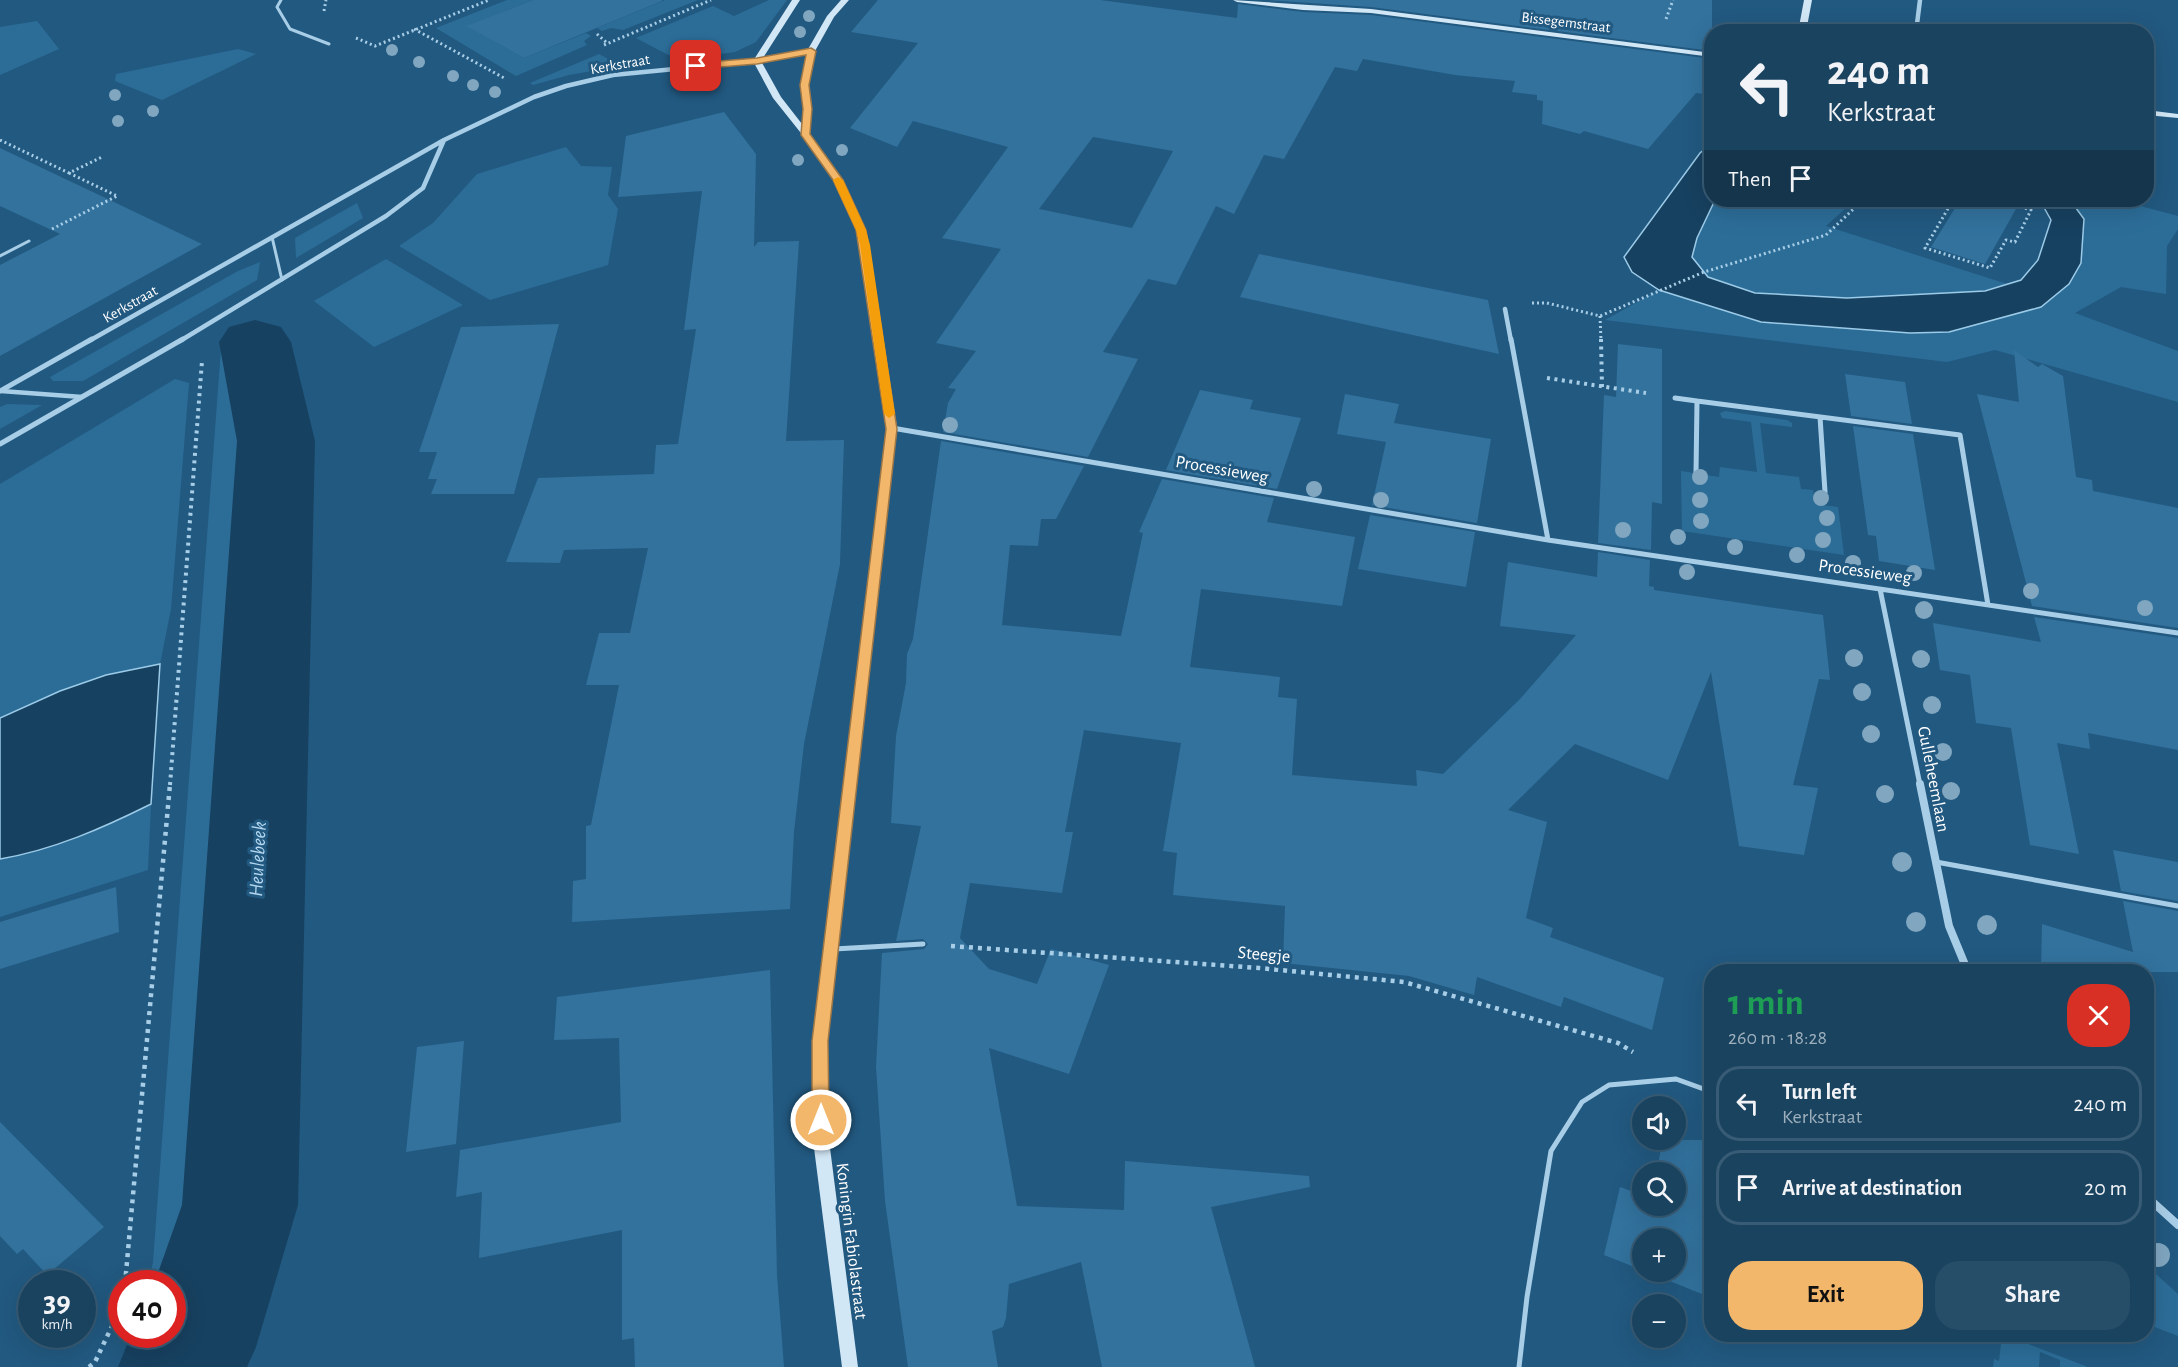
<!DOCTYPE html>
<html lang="en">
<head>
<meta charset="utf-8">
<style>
  :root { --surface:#1a4360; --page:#274e69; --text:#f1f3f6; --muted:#9fb0bd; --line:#385c75; --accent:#f3b76b }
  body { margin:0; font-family:"Alegreya Sans",sans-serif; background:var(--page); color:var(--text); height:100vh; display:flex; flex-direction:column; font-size:22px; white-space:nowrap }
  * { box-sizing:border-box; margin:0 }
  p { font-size:20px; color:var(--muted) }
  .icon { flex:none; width:33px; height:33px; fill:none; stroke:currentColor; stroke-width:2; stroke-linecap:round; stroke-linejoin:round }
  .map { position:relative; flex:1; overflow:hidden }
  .details { position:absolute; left:1704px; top:964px; width:450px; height:378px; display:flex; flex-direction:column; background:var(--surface); border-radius:24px; box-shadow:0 6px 24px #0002,0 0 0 2px var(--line) }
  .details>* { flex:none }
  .top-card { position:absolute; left:1704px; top:24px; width:450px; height:183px; border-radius:24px; box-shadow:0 6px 24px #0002,0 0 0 2px var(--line); background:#1a4360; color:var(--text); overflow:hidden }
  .controls { position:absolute; left:1632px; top:1096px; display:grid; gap:12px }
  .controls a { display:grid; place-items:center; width:54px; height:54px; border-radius:50%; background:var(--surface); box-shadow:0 6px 24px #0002,0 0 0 2px var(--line); font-size:30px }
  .speed { position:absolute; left:18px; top:1270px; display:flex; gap:12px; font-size:30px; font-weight:700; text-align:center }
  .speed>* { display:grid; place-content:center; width:78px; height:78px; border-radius:50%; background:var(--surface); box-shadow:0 6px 24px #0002,0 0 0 2px var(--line); line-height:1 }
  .speed small { font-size:15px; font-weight:400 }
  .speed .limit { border:9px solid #d22; background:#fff; color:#111 }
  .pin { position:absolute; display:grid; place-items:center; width:51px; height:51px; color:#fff; margin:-26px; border-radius:12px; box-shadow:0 3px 9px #0006 }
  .me { position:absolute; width:66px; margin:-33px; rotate:0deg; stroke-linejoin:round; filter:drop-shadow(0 0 4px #0008) }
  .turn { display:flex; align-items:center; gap:21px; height:126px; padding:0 24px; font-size:27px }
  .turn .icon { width:78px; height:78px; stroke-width:2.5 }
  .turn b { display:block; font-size:42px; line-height:51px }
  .then { display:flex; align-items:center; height:57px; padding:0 24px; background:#0003; gap:12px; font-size:22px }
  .round { display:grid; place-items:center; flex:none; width:63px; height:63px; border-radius:24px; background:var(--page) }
  .summary { display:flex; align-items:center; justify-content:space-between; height:102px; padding:0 24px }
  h1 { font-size:36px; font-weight:600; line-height:45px; color:#1e9e55 }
  .action { display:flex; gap:12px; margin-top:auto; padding:12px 24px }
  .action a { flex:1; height:69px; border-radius:24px; background:var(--accent); color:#111; font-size:24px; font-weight:600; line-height:69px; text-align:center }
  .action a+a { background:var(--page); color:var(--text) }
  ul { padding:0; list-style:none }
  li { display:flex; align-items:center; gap:18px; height:75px; margin:0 12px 9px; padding:0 12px; border:3px solid var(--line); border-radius:24px }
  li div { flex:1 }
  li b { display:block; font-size:22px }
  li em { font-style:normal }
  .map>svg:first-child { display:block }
  .green { fill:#2c6d98 }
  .water { fill:#174160; stroke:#9ccbe8; stroke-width:1.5 }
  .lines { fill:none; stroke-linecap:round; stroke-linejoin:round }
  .river { fill:#174160; fill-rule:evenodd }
  .building { fill:#32729d; fill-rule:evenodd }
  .path-far2 { stroke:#a8cee7; stroke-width:3; stroke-dasharray:2 3; stroke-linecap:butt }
  .path-far1 { stroke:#a8cee7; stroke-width:4; stroke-dasharray:3 4.5; stroke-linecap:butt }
  .path { stroke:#a8cee7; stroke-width:4.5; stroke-dasharray:4 5; stroke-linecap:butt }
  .lane-far2 { stroke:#a8cee7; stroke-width:3 }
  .lane-far1 { stroke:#a8cee7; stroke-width:4.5 }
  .lane { stroke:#a8cee7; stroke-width:5 }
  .street-far2 { stroke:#a8cee7; stroke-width:4.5 }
  .street-far1 { stroke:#a8cee7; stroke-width:5 }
  .street { stroke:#a8cee7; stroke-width:8 }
  .secondary { fill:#d2e7f6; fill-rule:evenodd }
  .tree { fill:#80a6c0 }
  .route { fill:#f3b76b; stroke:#9e7746; stroke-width:1.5 }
  .slow { fill:#f59e0b }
  .labels { text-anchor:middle; stroke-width:6; stroke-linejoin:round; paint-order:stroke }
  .far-street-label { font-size:15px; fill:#fff; stroke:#225980 }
  .street-label { font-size:18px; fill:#fff; stroke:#225980 }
  .water-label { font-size:20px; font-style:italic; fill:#b4d7ef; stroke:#225980 }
</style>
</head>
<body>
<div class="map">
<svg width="2178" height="1367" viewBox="0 0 2178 1367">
  <rect width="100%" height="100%" fill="#225980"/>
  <!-- green -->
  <path class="green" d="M 507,0 L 533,0 L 467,26 L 524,58 L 586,33 L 591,36 L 584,41 L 587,45 L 516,76 L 436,28 Z
    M 665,0 L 698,0 L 623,30 L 611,28 L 602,31 L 597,28 Z
    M 769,0 L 787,0 L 756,42 L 735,52 L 678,60 L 636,38 L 713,6 L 734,16 Z
    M 37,21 L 59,49 L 0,75 L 0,27 Z
    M 238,49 L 256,54 L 162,100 L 115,81 L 116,74 Z
    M 599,54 L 621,66 L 569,75 L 533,85 L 530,83 Z
    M 566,147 L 581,166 L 612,167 L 608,195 L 618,209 L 608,265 L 490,300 L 399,246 L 433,223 L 477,174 Z
    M 1715,200 L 1855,200 L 1826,226 L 2007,284 L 1985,291 L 1847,298 L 1755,293 L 1708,277 L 1692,257 L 1697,238 Z
    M 2065,200 L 2118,200 L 2178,216 L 2178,229 L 2167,246 L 2166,294 L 2121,287 L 2075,313 L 2178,351 L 2178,402 L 1995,350 L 1947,362 L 1605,320 L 1659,290 L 1761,322 L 1910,333 L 1949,332 L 2041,307 L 2073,204 Z
    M 357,203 L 363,218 L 296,258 L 295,238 Z
    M 386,259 L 463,305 L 374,347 L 314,301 Z
    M 260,262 L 257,280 L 83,381 L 53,381 L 50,377 L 238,271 Z
    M 236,345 L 241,356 L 236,616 L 218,727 L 204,939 L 207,1159 L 201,1243 L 178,1324 L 172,1335 L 172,1284 L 148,1284 L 153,1262 L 221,349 Z
    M 175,379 L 189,383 L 171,609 L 160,664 L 106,675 L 60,691 L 0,718 L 0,484 Z
    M 7,404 L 42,405 L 0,429 L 0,407 Z
    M 1725,411 L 1787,420 L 1792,423 L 1792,427 L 1760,423 L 1766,473 L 1799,477 L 1801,489 L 1813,490 L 1815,504 L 1838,507 L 1844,555 L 1682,531 L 1681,471 L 1719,477 L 1720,467 L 1757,472 L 1751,422 L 1722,418 L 1720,413 Z
    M 151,804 L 148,870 L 0,917 L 0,859 C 53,850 103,828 151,804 Z
    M 2147,1266 L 2178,1294 L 2178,1336 L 2147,1324 Z
    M 135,1335 L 172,1335 L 155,1367 L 119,1367 Z
    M 2002,1335 L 2005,1335 L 2088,1367 L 2060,1367 L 2060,1360 L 2040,1352 L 2039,1367 L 1993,1367 L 1994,1359 L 1999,1361 Z"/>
  <!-- water -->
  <path class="water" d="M 1711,144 L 1712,200 L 1715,200 L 1697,238 L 1692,257 L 1708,277 L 1755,293 L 1847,298 L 1985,291 L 2021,280 L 2038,260 L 2051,220 L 2042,204 L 2035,200 L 2065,200 L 2073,204 L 2084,219 L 2081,263 L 2069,284 L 2041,307 L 1949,332 L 1910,333 L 1761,322 L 1659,290 L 1632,272 L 1624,257 L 1700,153 Z
    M 160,664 L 151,804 C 103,828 53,850 0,859 L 0,718 L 60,691 L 106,675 Z"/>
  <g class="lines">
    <!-- river -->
    <path class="river" d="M 255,320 L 281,327 L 291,342 L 315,441 L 298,1205 L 256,1347 L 247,1367 L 118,1367 L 131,1335 L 172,1335 L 172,1284 L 154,1284 L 182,1205 L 237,441 L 219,342 L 229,327 Z"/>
  </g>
  <!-- building -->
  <path class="building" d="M 533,0 L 662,0 L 662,1 L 524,58 L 466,26 Z
    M 878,0 L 1100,0 L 1237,18 L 1238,4 L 1303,12 L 1371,15 L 1712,59 L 1712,95 L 1696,93 L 1648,149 L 1584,131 L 1580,134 L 1542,124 L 1543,101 L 1537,100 L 1537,95 L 1512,92 L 1515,81 L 1455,75 L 1363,59 L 1357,71 L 1335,67 L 1284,159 L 1264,155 L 1234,214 L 1216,206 L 1176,285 L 1148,279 L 1103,352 L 1138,359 L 1088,457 L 943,432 L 948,403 L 956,389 L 948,388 L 976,351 L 936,343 L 1001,249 L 942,238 L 1008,147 L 913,121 L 897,147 L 850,128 L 918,43 L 851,32 ZM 1093,137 L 1173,151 L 1132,228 L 1039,209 Z
    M 1268,0 L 1712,0 L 1712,51 L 1371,7 Z
    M 724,112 L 756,154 L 754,247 L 758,242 L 799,241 L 786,441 L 844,440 L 840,564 L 804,744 L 794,832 L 790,909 L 572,922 L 573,881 L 586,879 L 586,826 L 591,825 L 619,685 L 586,685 L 599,633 L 630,633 L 648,548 L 564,550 L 560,563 L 506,562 L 538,478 L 654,474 L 656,445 L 678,444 L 696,329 L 684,330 L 702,191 L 618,197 L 626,136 Z
    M 0,148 L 116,203 L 202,244 L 0,356 L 0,265 L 60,234 L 0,206 Z
    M 1960,200 L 2021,200 L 1985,264 L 1931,247 Z
    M 1259,254 L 1488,300 L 1499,354 L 1240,297 Z
    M 559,324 L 514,494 L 431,494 L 437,479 L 428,479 L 437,452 L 419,452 L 461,327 Z
    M 1618,344 L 1662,349 L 1662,504 L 1652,502 L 1651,550 L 1598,543 L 1604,395 L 1616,397 Z
    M 2014,350 L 2038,367 L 2042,364 L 2063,376 L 2076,477 L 2092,480 L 2093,491 L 2178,508 L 2178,628 L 2032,606 L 1977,394 L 2019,402 Z
    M 1845,374 L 1905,382 L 1912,424 L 1851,416 Z
    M 1200,390 L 1253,400 L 1250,409 L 1301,418 L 1277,489 L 1166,470 Z
    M 1345,394 L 1399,404 L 1394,423 L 1491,439 L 1477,523 L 1372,505 L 1386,442 L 1337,434 Z
    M 1853,426 L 1913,434 L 1935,570 L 1879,561 L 1876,536 L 1868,535 Z
    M 941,441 L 1084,466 L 1056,519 L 1041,519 L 1038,546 L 1010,545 L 1002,625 L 1121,636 L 1143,533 L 1139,532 L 1162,479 L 1274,498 L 1267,522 L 1355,537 L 1342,606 L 1201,589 L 1190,667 L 1280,677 L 1278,697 L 1297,699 L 1292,775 L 1417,786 L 1416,770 L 1443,774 L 1520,699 L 1576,635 L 1500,626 L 1508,562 L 1597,577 L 1598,552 L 1650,560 L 1649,586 L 1654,587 L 1654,590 L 1823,615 L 1830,680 L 1819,679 L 1793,785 L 1818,788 L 1804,855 L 1739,846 L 1711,672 L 1668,780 L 1575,744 L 1508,810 L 1547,822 L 1526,918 L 1553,928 L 1550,937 L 1664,978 L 1652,1030 L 1564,997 L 1561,1007 L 1477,977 L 1474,995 L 1409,976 L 1283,963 L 1285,906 L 1173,895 L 1177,853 L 1163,851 L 1181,743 L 1084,730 L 1065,832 L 1073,832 L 1062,893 L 970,883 L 960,938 L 989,969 L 1037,984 L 1051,949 L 1109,965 L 1069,1074 L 989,1048 L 1017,1206 L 1124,1210 L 1125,1161 L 1309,1176 L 1310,1187 L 1211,1207 L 1255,1367 L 1102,1367 L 1081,1262 L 1009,1284 L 1006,1318 L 1003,1327 L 992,1331 L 998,1367 L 908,1367 L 885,1201 L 876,1067 L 882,953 L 924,949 L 928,944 L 923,939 L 896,941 L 921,826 L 891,823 L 896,736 L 906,683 L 907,654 L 913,639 Z
    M 1370,515 L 1475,532 L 1466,587 L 1358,569 Z
    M 2034,617 L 2178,638 L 2178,750 L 2088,733 L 2090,749 L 2057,743 L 2079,854 L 2030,845 L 2011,728 L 1976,723 L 1970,675 L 1940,670 L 1933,623 L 2041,642 Z
    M 2113,850 L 2178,862 L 2178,901 L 2121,891 Z
    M 116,887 L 119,932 L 0,969 L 0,922 Z
    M 2123,901 L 2178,911 L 2178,972 L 2041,972 L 2042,924 L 2133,952 Z
    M 770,970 L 777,1275 L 784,1367 L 635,1367 L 634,1338 L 622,1340 L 622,1230 L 479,1258 L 482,1192 L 456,1197 L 460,1150 L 621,1122 L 619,1038 L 554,1040 L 557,997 Z
    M 464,1041 L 456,1144 L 406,1152 L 417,1047 Z
    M 0,1122 L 104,1227 L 47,1275 L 23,1249 L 17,1254 L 0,1236 Z
    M 1663,1140 L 1712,1140 L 1712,1298 L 1647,1272 L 1676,1272 L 1676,1239 L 1642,1239 L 1642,1270 L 1604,1255 L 1620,1187 L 1642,1195 L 1642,1206 L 1676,1206 L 1676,1173 L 1656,1173 Z"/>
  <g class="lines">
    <!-- path-far2 -->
    <path class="path-far2" d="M 324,11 L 326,0
      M 1666,19 L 1673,0
      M 414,29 L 506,79
      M 597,34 L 607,43
      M 356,38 L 375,46 L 489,0
      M 604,45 L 711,0
      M 0,140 L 69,173 L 102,157
      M 69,173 L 117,196
      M 1919,200 L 1948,208
      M 1953,200 L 1925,248 L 1990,268 L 2006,240 L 2015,242 L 2031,210 L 1996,200
      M 52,229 L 117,196
      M 1532,303 L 1547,303 L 1600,316 L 1704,272 L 1826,235 L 1863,200
      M 1600,316 L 1601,341"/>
    <!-- path-far1 -->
    <path class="path-far1" d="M 1601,339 L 1602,387
      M 1547,378 L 1646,393
      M 170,785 L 202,361"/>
    <!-- path -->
    <path class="path" d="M 951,946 L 1259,968 L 1404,982 L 1618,1043 L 1633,1052
      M 125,1284 L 170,784
      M 89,1367 L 95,1362 L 122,1305"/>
    <!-- lane-far2 -->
    <path class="lane-far2" d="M 281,0 L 277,7 L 290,29 L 329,44
      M 272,237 L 282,280
      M 0,256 L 29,241"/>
    <!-- lane-far1 -->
    <path class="lane-far1" d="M 1,391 L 82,397"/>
    <!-- lane -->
    <path class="lane" d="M 1936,862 L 2178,906
      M 834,949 L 923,944
      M 1519,1367 L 1527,1297 L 1551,1151 L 1582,1102 L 1609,1085 L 1676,1079 L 1712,1092"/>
    <!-- street-far2 -->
    <path class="street-far2" d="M 1916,32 L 1920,0
      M 1505,309 L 1511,341
      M 89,341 L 444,140 L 534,97 L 566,86 L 613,75 L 757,61 L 811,51
      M 180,341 L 386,216 L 423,188 L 444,140"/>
    <!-- street-far1 -->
    <path class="street-far1" d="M 1511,339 L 1548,540
      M 0,391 L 92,339
      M 1675,398 L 1697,401 L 1696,473
      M 1697,401 L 1960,435 L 1988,605
      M 1820,417 L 1825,492
      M 892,428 L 1548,540 L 2178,633
      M 0,444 L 183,339
      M 1880,589 L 1920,785"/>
    <!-- street -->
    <path class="street" d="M 1920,784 L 1949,926 L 1968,972
      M 2146,1196 L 2178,1225"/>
    <!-- secondary -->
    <path class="secondary" d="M 792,0 L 800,0 L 761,61 L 781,97 L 802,124 L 804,109 L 800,85 L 807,51 L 827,16 L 841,0 L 849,0 L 834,17 L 815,51 L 808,85 L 812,109 L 809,133 L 842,180 L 865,230 L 897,428 L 827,1041 L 829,1140 L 858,1367 L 842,1367 L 813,1140 L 813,1041 L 887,428 L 857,230 L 834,180 L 816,152 L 773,98 L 753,61 Z
      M 1233,0 L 1371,9 L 1712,53 L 1712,57 L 1371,13 L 1303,10 L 1237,2 Z
      M 1804,0 L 1812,0 L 1806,32 L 1798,32 Z
      M 2146,110 L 2178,114 L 2178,118 L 2146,115 Z"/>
  </g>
  <!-- trees -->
  <g class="tree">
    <circle cx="809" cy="16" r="6"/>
    <circle cx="800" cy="32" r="6"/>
    <circle cx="392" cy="50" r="6"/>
    <circle cx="419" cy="62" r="6"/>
    <circle cx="453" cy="76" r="6"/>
    <circle cx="473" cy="85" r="6"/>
    <circle cx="495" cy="92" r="6"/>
    <circle cx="115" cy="95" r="6"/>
    <circle cx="153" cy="111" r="6"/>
    <circle cx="118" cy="121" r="6"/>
    <circle cx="842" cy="150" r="6"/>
    <circle cx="798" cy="160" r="6"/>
    <circle cx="950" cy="425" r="8"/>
    <circle cx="1700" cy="477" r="8"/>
    <circle cx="1314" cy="489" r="8"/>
    <circle cx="1821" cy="498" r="8"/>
    <circle cx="1381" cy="500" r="8"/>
    <circle cx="1700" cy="500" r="8"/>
    <circle cx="1827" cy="518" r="8"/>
    <circle cx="1701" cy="521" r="8"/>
    <circle cx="1623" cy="530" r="8"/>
    <circle cx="1678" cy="537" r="8"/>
    <circle cx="1823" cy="540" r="8"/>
    <circle cx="1735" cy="547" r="8"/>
    <circle cx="1797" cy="555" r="8"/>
    <circle cx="1853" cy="563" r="8"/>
    <circle cx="1687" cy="572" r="8"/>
    <circle cx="1914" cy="573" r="8"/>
    <circle cx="2031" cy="591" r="8"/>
    <circle cx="2145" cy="608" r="8"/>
    <circle cx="1924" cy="610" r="9"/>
    <circle cx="1854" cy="658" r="9"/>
    <circle cx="1921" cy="659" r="9"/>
    <circle cx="1862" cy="692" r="9"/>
    <circle cx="1932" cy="705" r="9"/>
    <circle cx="1871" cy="734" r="9"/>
    <circle cx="1943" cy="752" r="9"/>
    <circle cx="1951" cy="791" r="9"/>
    <circle cx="1885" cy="794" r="9"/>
    <circle cx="1902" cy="862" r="10"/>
    <circle cx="1916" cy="922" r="10"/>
    <circle cx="1987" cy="925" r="10"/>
    <circle cx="2158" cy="1255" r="12"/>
  </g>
  <!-- route -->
  <path class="route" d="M 811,48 L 816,51 L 809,85 L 812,109 L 810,134 L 843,180 L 866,230 L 897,429 L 828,1041 L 829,1120 L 827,1126 L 821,1128 L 815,1126 L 812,1120 L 812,1041 L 886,429 L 856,230 L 833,180 L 801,135 L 803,109 L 800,85 L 806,55 L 757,64 L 696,69 L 692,66 L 696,63 L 757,58 Z"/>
  <!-- slow -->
  <path class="slow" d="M 838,177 L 843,180 L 866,230 L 870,245 L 895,414 L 889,418 L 884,414 L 860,245 L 856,230 L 833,180 Z"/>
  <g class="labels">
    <!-- far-street labels -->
    <g class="far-street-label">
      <text transform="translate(1566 22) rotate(7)" y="5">Bissegemstraat</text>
      <text transform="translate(620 64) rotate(-10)" y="5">Kerkstraat</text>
      <text transform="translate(130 304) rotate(-30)" y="5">Kerkstraat</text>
    </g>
    <!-- street labels -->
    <g class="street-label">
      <text transform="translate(1222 469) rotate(10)" y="6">Processieweg</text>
      <text transform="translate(1865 571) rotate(8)" y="6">Processieweg</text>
      <text transform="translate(1934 779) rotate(79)" y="6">Gulleheemlaan</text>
      <text transform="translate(1264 954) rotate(5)" y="6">Steegje</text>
      <text transform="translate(852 1241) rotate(83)" y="6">Koningin Fabiolastraat</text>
    </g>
    <!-- water labels -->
    <g class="water-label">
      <text transform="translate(257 859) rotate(-87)" y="7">Heulebeek</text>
    </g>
  </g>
</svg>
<div class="controls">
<a><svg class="icon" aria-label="sound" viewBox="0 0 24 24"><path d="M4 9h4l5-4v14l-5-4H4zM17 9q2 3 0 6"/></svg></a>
<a><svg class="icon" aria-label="search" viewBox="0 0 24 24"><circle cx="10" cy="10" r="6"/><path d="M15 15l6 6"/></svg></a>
<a>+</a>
<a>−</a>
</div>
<div class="speed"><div>39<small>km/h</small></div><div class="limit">40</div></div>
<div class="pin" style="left:696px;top:66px;background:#d93025"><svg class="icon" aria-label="arrive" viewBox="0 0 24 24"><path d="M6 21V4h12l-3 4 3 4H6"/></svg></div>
<svg class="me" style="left:821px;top:1120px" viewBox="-20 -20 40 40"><circle r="17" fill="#f3b76b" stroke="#fff" stroke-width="3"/><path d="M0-11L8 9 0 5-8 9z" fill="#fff"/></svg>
<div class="top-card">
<div class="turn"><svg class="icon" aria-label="left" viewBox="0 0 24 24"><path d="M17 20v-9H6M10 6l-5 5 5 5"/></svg><div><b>240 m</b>Kerkstraat</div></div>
<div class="then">Then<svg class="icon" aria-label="arrive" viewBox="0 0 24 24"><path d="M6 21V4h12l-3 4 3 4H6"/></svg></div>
</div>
<section class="details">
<div class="summary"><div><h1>1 min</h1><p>260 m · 18:28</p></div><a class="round" style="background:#d93025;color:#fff"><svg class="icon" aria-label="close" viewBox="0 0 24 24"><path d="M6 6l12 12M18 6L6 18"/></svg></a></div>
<ul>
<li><svg class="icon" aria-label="left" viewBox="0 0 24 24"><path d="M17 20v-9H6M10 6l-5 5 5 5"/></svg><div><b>Turn left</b><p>Kerkstraat</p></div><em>240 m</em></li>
<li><svg class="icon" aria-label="arrive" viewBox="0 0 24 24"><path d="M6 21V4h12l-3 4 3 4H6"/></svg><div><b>Arrive at destination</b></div><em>20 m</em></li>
</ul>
<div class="action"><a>Exit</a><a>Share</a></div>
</section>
</div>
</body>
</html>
